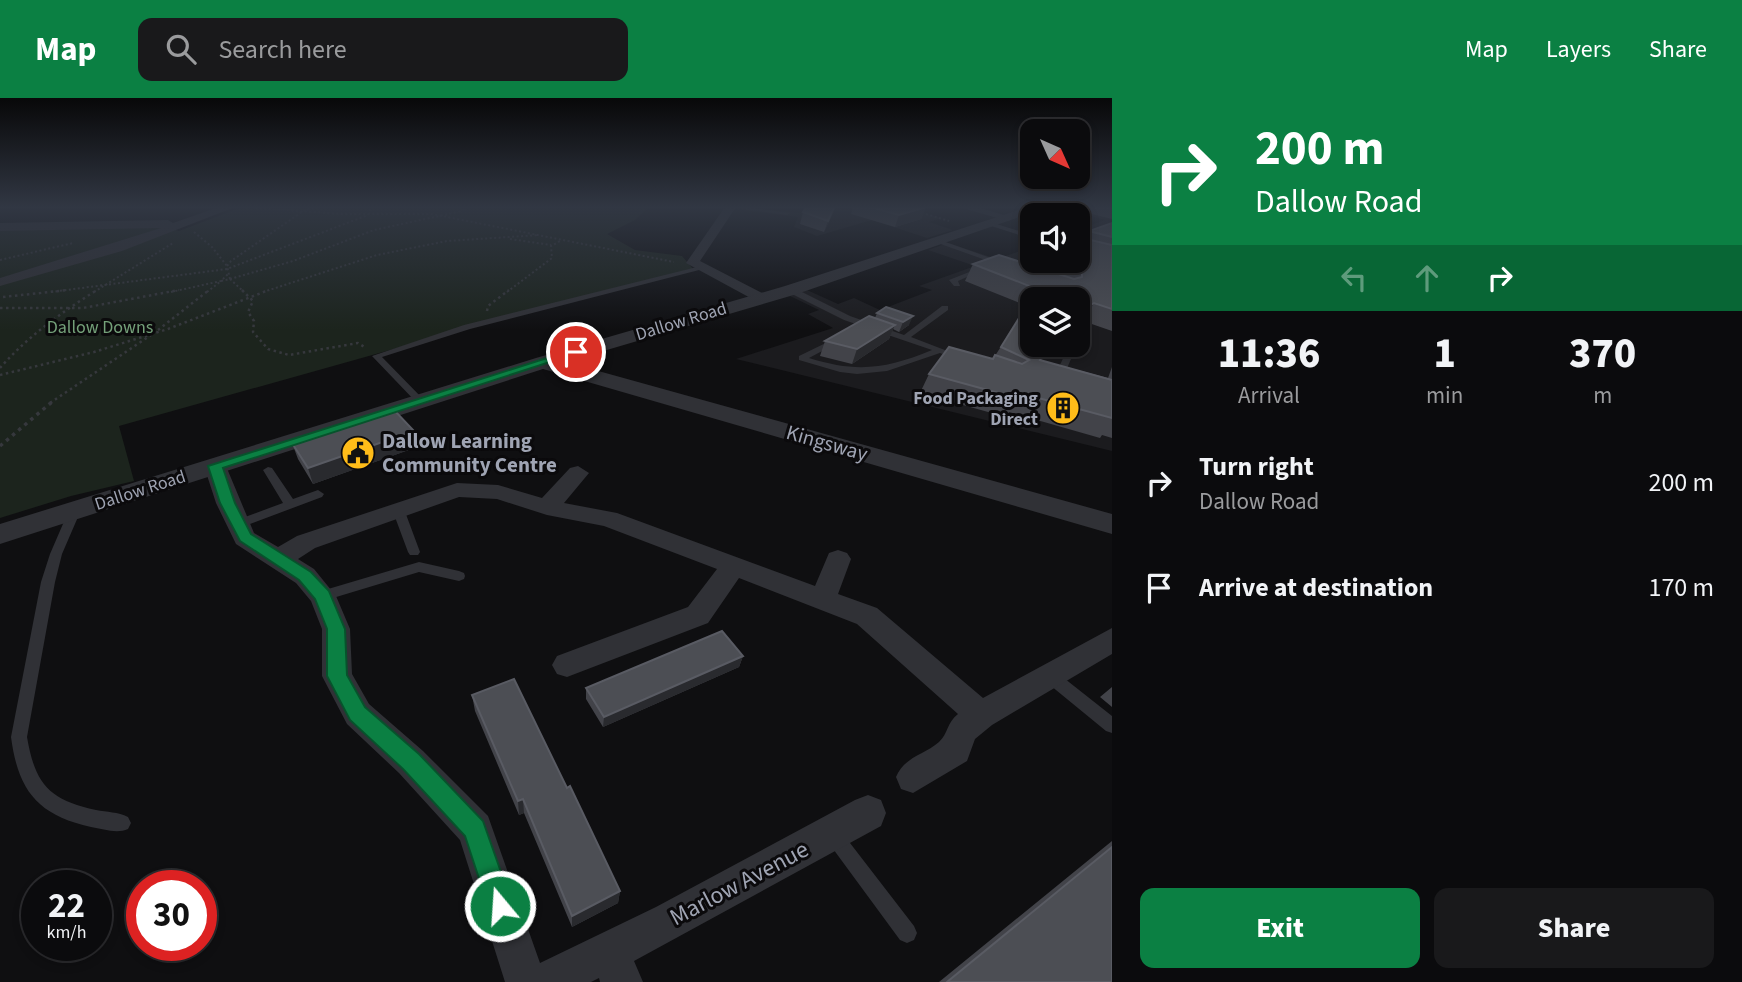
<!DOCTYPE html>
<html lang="en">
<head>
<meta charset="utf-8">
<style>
  :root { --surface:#0b0b0d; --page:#19191b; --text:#f1f3f6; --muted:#9a9b9d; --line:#2b2b2e; --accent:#0b8043 }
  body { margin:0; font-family:"Source Sans 3",sans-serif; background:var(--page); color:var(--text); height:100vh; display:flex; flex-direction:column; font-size:26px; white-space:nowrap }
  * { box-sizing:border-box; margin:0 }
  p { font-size:23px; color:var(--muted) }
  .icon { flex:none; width:38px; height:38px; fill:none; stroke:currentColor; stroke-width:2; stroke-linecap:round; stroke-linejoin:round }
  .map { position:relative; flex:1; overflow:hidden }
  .panel { display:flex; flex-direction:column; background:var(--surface); width:630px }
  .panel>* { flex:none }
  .guide { background:#0b8043; color:#fff; overflow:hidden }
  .needle { width:46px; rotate:135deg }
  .tools { position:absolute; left:1020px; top:21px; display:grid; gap:14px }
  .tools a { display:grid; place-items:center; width:70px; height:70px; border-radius:14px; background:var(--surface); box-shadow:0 4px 10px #0003,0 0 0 2px var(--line); font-size:35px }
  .speed { position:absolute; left:21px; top:772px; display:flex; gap:14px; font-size:35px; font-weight:700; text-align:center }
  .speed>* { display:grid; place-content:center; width:91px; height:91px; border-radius:50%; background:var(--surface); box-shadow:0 4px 10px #0003,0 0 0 2px var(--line); line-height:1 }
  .speed small { font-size:18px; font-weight:400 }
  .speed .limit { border:10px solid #d22; background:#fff; color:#111 }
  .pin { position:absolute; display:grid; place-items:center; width:60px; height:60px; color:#fff; margin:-30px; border:4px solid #fff; border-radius:50%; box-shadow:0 2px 7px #0007 }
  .me { position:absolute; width:77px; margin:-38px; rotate:342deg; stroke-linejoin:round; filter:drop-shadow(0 0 5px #0008) }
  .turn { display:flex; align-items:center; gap:24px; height:147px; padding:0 28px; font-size:32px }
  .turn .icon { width:91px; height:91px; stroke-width:2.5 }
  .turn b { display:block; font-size:49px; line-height:60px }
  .lanes { display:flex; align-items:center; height:66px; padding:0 28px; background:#0003; justify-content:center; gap:35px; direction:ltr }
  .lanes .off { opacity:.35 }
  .eta { display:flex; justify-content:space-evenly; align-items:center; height:119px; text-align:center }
  .eta b { font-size:42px; font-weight:800; line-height:49px }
  .cta { display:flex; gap:14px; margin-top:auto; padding:14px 28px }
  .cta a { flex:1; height:80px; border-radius:14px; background:var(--accent); color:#fff; font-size:28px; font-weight:800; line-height:80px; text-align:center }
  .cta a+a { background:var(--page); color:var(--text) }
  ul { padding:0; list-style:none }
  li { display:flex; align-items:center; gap:21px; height:105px; padding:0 28px }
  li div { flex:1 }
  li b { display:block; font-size:26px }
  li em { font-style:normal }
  header { display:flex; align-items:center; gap:42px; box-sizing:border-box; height:98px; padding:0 35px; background:var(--accent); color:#fff }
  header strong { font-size:33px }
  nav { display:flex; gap:38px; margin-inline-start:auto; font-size:24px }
  .search { width:490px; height:63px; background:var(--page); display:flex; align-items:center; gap:18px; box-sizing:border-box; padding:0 24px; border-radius:14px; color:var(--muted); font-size:26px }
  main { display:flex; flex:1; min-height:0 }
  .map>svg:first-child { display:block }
  .built { fill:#1b1b1e; fill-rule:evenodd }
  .green { fill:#1c241d }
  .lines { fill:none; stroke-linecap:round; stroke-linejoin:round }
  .path-far2 { stroke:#36383d; stroke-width:2; stroke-dasharray:2 2.5; stroke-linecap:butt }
  .path-far1 { stroke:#36383d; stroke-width:2.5; stroke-dasharray:2.5 3.5; stroke-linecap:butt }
  .path { stroke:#36383d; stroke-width:3.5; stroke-dasharray:3.5 4.5; stroke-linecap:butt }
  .service { fill:#303136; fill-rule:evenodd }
  .minor { fill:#303136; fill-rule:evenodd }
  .tertiary { fill:#303136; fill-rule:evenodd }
  .wall { fill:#424349 }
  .shaded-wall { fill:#292a2e }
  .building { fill:#4c4e54; stroke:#595b63; stroke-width:2 }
  .route { fill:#0b8043; stroke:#07532c; stroke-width:2 }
  .labels { text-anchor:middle; stroke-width:6; stroke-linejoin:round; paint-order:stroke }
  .far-street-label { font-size:18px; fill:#9fa4b3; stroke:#0b0a0c }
  .far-park-label { font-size:18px; fill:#74a079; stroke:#0b0a0c }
  .far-poi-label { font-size:18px; font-weight:bold; fill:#9fa4b3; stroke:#0b0a0c; text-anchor:end }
  .poi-label { font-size:21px; font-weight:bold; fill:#9fa4b3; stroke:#0b0a0c; text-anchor:start }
  .street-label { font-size:21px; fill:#9fa4b3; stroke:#0b0a0c }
  .near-street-label { font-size:24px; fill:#9fa4b3; stroke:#0b0a0c }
</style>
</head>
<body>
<header>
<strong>Map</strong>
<div class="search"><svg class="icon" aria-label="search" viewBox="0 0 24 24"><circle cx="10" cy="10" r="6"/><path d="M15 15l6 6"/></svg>Search here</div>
<nav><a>Map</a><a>Layers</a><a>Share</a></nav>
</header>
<main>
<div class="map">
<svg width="1112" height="884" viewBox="0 0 1112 884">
  <rect width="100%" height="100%" fill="#0f0f11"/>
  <!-- built -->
  <path class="built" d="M 737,109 L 801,115 L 804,109 L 903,109 L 941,120 L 929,124 L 953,132 L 927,140 L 872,122 L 817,138 L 794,129 L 798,119 L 735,111 Z
    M 1112,109 L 1112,353 L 736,261 L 833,230 L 808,216 L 819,212 L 790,198 L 807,192 L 838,206 L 854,200 L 880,212 L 932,192 L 919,188 L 975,168 L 928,152 L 948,145 L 997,161 L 1032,149 L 1032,163 L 1078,163 L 1078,132 L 1105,122 L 1062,110 ZM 1032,201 L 1078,201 L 1078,247 L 1032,247 Z"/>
  <!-- green -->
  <path class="green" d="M 242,109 L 280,111 L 286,109 L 649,109 L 635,122 L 607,136 L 635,152 L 682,158 L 694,172 L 504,220 L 119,328 L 134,383 L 71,398 L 0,420 L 0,131 L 162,128 L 179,133 Z"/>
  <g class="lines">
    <!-- path-far2 -->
    <path class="path-far2" d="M 242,109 L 341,116 L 432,116 L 674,164
      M 307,112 L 317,109
      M 926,116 L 949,123
      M 194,134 L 212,149 L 227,168
      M 510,141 L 551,147
      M 0,162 L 73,145
      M 230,181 L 293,163 L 374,132 L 458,114 L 467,109
      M 230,181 L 244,194
      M 51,194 L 227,171 L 368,117 L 371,109
      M 94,194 L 173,145
      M 171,194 L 221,183 L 228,176
      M 207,194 L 221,183 L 230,181 L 227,168 L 231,163 L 309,109
      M 263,194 L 377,157 L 447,143 L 539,137
      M 507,194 L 552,160 L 551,148 L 560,143"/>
    <!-- path-far1 -->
    <path class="path-far1" d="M 242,192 L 253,203 L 248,214 L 254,223 L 253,234 L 268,251 L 289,257 L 358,245 L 366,250
      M 3,199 L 68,192
      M 0,210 L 83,210 L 179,192
      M 487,213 L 488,208 L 509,192
      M 158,232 L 209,192
      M 0,270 C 27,239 62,214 97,192
      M 0,277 L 94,254 L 168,231 L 269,192
      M 50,305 L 151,237"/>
    <!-- path -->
    <path class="path" d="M 0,348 L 53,303"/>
    <!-- service -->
    <path class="service" d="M 730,109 L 746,109 L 790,115 L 787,117 Z
      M 990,124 L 1032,137 L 1032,141 L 988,127 Z
      M 937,141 L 1002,164 L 1003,165 L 995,167 L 994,165 L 935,144 Z
      M 1032,157 L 1032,161 L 1014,167 L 1011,165 Z
      M 701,168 L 704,170 L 703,171 L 470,231 L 382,259 L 423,301 L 423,305 L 417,305 L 372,258 L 464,227 Z
      M 982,169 L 987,170 L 958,183 L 960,188 L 954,188 L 949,182 Z
      M 788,190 L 794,190 L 850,218 L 904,237 L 942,208 L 948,208 L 948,212 L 911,239 L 963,259 L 959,262 L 940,255 L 887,273 L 857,276 L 840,274 L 799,262 L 799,258 L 836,240 L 840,242 L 839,244 L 809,260 C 857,275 886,271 932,252 L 844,222 L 788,194 Z
      M 1069,247 L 1077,247 L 1065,275 L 1072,278 L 1068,281 L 1056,276 Z
      M 268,369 L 272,370 L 293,401 L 318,392 L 324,396 L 322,399 L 242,429 L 234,429 L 232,426 L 234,423 L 283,405 L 263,372 Z
      M 398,407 L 404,411 L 420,454 L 418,457 L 410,457 L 408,454 L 392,411 Z
      M 75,408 L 81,412 L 62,456 L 55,484 L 27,639 C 35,686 49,702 96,712 C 107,714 118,714 128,719 L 131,725 L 128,731 C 117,736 103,731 91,729 C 37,717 18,692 11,639 L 41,484 L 50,456 L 69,412 Z
      M 419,464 L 459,473 L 464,475 L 465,478 L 464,481 L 459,483 L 419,474 L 323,503 L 318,502 L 316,498 L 318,494 Z
      M 1050,572 L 1055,573 L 1112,618 L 1112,635 L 1106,633 L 1045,583 L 1043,578 L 1045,573 Z
      M 834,729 L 840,732 L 914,828 L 917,835 L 914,842 L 907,845 L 900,842 L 828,744 L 825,738 L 828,732 Z"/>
    <!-- minor -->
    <path class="minor" d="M 219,109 L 235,109 L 122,153 L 0,188 L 0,180 L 161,130 L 0,133 L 0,125 L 168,122 L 173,125 Z
      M 725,109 L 736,109 L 700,163 L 766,197 L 766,203 L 756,203 L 686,165 Z
      M 959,109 L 977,109 L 1014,120 L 1008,123 Z
      M 215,361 L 226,368 L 254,435 L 278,449 L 297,438 L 457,385 L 498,387 L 542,400 L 570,370 L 578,368 L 589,375 L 564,405 L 617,415 L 815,488 L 829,455 L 838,452 L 847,455 L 851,461 L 838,496 L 877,510 L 983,600 L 1112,530 L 1112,556 L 992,627 L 975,641 L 967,663 L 913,695 L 901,691 L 896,679 C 904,659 924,657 939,644 C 948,636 947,624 958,616 L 857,526 L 739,480 L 708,525 L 567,579 L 557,576 L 552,567 L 557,558 L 688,509 L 717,471 L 604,428 L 547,417 L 497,401 L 459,399 L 315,450 L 298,461 L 314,471 L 336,498 L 350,531 L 352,576 L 369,606 L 423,653 L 488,718 L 540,865 L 656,809 L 855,702 L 868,697 L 881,702 L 886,715 L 881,728 L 634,863 L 643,884 L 600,884 L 599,880 L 591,884 L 505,884 L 460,742 L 399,675 L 347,626 L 322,578 L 322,531 L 311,503 L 296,485 L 236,446 L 216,405 L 204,368 Z"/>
    <!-- tertiary -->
    <path class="tertiary" d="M 1028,109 L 1048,109 L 797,196 L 566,264 L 1112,416 L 1112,436 L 543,271 L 0,446 L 0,426 L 536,260 L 785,188 Z"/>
  </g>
  <!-- wall -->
  <path class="wall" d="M 836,109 L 824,134 L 800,126 L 803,114 Z
    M 853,109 L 926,109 L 921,121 L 895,129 L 851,116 Z
    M 1092,109 L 1112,109 L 1112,121 L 1088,115 Z
    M 1112,125 L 1112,233 L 1083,223 L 1078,226 L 1078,201 L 1032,201 L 1040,262 L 1108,280 L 1112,269 L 1112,340 L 1102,337 L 1100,340 L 1009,314 L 1006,319 L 920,295 L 929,276 L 993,261 L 1027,208 L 965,183 L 973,166 L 1023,164 L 1027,156 L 1032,154 L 1032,163 L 1078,163 L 1086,139 L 1089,133 Z
    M 886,209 L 909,227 L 899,234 L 893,231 L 889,241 L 852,266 L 820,258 L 825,243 L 875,220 L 877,215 Z
    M 292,345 L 417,349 L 313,386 L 298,361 Z
    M 743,558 L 739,569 L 603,629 L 586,601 L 586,590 Z
    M 1112,589 L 1112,609 L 1100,599 Z
    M 472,597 L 567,690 L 620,793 L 618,805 L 572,829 L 524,715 L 519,717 L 475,613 Z
    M 1112,743 L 1112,884 L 939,884 Z"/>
  <!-- shaded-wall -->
  <path class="shaded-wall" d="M 834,109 L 836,109 L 824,134 L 828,123 Z
    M 926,109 L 921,121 L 895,129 L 899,117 Z
    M 1094,205 L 1083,223 L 1079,226 L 1089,208 Z
    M 913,218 L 909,227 L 899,234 L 903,224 Z
    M 895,227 L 889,241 L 852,266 L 857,251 Z
    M 414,333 L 417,349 L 313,386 L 308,370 Z
    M 743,558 L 739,569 L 603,629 L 604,619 Z
    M 523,701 L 524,715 L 519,717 L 518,703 Z
    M 620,793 L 618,805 L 572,829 L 572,818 Z"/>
  <!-- building -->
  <path class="building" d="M 806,109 L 834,109 L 828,123 L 803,114 Z
    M 870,109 L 926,109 L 899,117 Z
    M 1112,125 L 1112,139 L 1089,133 Z
    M 1084,134 L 1086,141 L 1112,147 L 1112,211 L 1094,205 L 1089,208 L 1078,205 L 1078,201 L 1032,201 L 1032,247 L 1048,247 L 1040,262 L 1112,282 L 1112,320 L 1020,295 L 1017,300 L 929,276 L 949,249 L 993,261 L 995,257 L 1022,266 L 1029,262 L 1001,249 L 1037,191 L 973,166 L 999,157 L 1074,181 L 1082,179 L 1082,174 L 1048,163 L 1078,163 L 1078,137 Z
    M 886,209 L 913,218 L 903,224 L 877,215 Z
    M 869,218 L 895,227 L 857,251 L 825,243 Z
    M 394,312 L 414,333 L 308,370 L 292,345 Z
    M 722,533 L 743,558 L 604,619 L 586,590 Z
    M 514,581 L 567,690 L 570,688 L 620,793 L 572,818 L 523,701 L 518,703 L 472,597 Z
    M 1112,749 L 1112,884 L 947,884 Z"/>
  <!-- sky -->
  <linearGradient id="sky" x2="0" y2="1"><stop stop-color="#080809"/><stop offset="0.47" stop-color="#313743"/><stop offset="1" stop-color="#313743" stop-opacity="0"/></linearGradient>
  <rect width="1112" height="232" fill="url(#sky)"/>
  <!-- route -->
  <path class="route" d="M 572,252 L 581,254 L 223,370 L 235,405 L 251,436 L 311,474 L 329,493 L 345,531 L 347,577 L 365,609 L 419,656 L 483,723 L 513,808 L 509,817 L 500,820 L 491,817 L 465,738 L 403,671 L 350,622 L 327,578 L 327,531 L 315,501 L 299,482 L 240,443 L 220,405 L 208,368 Z"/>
  <!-- icons -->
  <defs>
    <symbol id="building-disc" viewBox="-11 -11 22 22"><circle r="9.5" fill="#ffbc19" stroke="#0b0a0c"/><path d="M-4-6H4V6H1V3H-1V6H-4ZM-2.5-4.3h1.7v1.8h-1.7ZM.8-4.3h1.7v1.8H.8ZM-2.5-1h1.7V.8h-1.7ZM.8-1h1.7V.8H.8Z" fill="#111"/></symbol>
    <symbol id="civic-disc" viewBox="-11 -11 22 22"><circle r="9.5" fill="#ffbc19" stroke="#0b0a0c"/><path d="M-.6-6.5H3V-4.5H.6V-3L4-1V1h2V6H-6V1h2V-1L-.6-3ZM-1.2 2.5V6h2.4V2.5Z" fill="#111"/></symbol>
  </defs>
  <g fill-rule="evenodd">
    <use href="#building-disc" x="1044" y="291" width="38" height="38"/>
    <use href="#civic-disc" x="339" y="336" width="38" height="38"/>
  </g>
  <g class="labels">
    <!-- far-street labels -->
    <g class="far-street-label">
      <text transform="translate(681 223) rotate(-17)" y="6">Dallow Road</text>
      <text transform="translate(140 392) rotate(-18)" y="6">Dallow Road</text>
    </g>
    <!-- far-park labels -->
    <g class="far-park-label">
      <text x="100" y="235">Dallow Downs</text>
    </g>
    <!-- far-poi labels -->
    <g class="far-poi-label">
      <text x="1038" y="306">Food Packaging<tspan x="1038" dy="21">Direct</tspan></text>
    </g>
    <!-- poi labels -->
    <g class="poi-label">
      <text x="382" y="350">Dallow Learning<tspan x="382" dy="24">Community Centre</tspan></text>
    </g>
    <!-- street labels -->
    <g class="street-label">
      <text transform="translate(827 345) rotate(16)" y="7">Kingsway</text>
    </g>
    <!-- near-street labels -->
    <g class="near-street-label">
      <text transform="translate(739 785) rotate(-28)" y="8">Marlow Avenue</text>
    </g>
  </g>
</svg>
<div class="tools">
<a><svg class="needle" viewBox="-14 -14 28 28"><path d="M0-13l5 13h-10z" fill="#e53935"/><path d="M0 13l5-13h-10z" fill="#9a9b9d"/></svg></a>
<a><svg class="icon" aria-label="sound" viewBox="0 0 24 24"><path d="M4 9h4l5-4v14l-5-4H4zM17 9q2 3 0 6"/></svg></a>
<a><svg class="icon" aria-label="layers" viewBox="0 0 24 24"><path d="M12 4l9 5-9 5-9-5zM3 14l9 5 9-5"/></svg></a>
</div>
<div class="speed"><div>22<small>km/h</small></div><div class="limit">30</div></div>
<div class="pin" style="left:576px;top:254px;background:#d93025"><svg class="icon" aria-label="arrive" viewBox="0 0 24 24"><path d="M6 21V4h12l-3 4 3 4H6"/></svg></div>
<svg class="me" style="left:500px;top:808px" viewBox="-20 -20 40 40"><circle r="17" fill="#0b8043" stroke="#fff" stroke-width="3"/><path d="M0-11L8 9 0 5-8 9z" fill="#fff"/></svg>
</div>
<section class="panel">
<div class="guide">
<div class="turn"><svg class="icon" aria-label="right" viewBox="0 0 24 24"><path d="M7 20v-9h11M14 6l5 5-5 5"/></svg><div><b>200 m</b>Dallow Road</div></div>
<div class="lanes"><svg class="icon off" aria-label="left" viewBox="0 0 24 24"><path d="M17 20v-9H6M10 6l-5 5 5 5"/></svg><svg class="icon off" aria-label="ahead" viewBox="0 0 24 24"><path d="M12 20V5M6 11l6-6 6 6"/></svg><svg class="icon" aria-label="right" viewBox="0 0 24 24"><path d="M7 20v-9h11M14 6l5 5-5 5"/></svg></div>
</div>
<div class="eta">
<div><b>11:36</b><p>Arrival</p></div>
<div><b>1</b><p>min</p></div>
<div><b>370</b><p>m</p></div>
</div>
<ul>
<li><svg class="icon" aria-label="right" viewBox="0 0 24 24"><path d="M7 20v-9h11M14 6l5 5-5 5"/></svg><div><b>Turn right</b><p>Dallow Road</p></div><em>200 m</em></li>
<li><svg class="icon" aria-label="arrive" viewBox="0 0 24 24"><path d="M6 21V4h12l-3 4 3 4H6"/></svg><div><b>Arrive at destination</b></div><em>170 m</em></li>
</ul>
<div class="cta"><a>Exit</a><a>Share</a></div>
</section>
</main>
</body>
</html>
